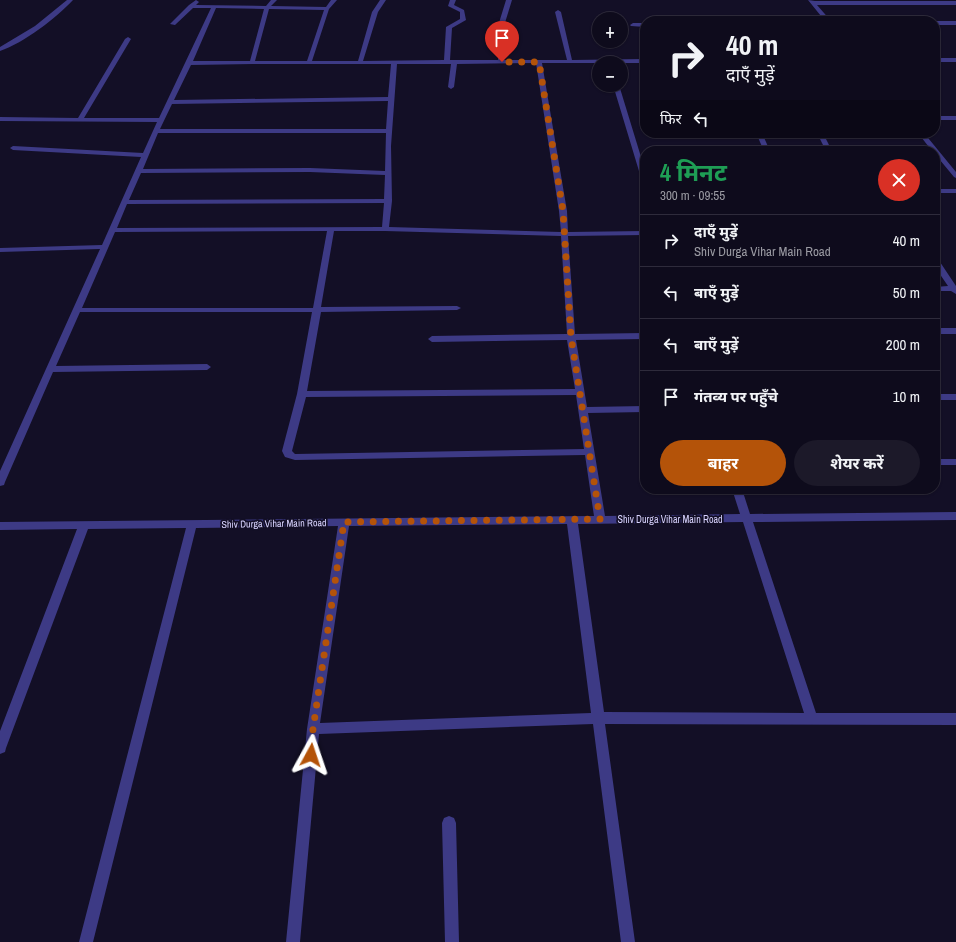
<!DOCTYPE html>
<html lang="hi">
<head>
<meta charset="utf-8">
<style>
  :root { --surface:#0e0b1c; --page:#1c1929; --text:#f1f3f6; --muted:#9b9ba3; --line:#2e2b3b; --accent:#b45309 }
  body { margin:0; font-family:"Archivo Narrow","Noto Sans Devanagari",sans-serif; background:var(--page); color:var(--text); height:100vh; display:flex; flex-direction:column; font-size:15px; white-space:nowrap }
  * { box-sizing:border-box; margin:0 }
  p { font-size:13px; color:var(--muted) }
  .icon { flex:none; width:22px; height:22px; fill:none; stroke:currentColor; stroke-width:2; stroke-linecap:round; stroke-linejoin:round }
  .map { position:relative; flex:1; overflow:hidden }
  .panel { position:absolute; left:640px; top:146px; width:300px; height:348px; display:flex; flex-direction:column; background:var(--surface); border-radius:16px; box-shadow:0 1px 3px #0004,0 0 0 1px var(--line) }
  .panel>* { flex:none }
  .top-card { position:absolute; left:640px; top:16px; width:300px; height:122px; border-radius:16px; box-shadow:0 1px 3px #0004,0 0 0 1px var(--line); background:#0e0b1c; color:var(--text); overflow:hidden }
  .fabs { position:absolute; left:592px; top:12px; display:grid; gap:8px }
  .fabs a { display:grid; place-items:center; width:36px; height:36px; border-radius:50%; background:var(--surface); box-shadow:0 1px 3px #0004,0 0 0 1px var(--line); font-size:20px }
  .pin { position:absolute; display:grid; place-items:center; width:34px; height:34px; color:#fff; margin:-41px -17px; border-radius:50% 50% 50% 0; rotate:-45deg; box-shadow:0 0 4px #0007 }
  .pin .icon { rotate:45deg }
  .me { position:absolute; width:44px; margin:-22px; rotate:5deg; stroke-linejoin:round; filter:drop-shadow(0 0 3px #0008) }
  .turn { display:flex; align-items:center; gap:14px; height:84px; padding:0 20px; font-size:18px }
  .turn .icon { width:52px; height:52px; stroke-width:2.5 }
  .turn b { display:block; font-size:28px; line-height:34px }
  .then { display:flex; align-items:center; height:38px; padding:0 20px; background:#0003; gap:8px; font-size:15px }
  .round { display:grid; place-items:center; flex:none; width:42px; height:42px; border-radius:21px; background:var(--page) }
  .summary { display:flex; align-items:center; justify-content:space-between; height:68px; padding:0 20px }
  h1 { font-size:24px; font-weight:700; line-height:30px; color:#1e9e55 }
  .primary-button { display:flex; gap:8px; margin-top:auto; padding:8px 20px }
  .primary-button a { flex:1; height:46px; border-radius:24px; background:var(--accent); color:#fff; font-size:16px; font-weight:700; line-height:46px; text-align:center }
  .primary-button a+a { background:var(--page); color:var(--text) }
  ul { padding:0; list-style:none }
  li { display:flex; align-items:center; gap:12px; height:52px; padding:0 20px; border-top:1px solid var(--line) }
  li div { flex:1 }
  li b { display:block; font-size:15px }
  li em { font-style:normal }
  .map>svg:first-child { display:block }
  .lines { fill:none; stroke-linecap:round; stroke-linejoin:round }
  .minor { fill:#3d3a85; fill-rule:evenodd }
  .route { stroke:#b45309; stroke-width:7; stroke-dasharray:0 12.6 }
  .labels { text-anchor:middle; stroke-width:3.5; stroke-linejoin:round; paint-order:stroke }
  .street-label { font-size:10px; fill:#d9d4ff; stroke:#130f26 }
</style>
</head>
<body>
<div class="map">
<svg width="956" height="942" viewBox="0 0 956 942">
  <rect width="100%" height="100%" fill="#130f26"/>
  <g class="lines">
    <!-- minor -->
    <path class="minor" d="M 67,0 L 73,0 C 56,18 24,43 0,51 L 0,47 L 35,26 Z
      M 196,0 L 199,2 L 196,5 L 266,6 L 271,0 L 277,0 L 271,6 L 326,7 L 331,0 L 337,0 L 329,9 L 312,61 L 358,61 L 372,12 L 380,0 L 386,0 L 378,12 L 363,61 L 444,60 L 446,27 L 460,19 L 460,12 L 448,6 L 450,0 L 456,0 L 454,5 L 464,10 L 466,20 L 452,28 L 450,60 L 498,60 L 498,26 L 506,0 L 512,0 L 504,26 L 504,60 L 567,60 L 555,12 L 558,10 L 561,12 L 572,60 L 645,59 L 645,63 L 542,63 L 567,211 L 568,232 L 645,231 L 645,235 L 568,236 L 575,334 L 645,333 L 645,339 L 576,340 L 587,407 L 645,406 L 645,412 L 588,413 L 605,516 L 740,514 L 732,489 L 742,489 L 750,514 L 956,512 L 956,520 L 753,522 L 816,713 L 956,713 L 956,725 L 605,724 L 635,942 L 621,942 L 593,724 L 319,734 L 300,942 L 286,942 L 307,729 L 338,526 L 196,528 L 93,942 L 79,942 L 186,528 L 88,529 L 6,748 L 5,752 L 0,754 L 0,731 L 77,529 L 0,530 L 0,522 L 594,516 L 585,455 L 295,460 L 285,457 L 282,451 L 297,394 L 312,312 L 80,312 L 56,366 L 207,364 L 211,367 L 207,370 L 53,372 L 5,482 L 4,485 L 0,486 L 0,471 L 100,249 L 0,252 L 0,248 L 102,245 L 141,157 L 13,150 L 10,148 L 13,146 L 143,153 L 157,122 L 0,121 L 0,117 L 78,118 L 125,39 L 128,37 L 131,39 L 84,118 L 159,118 L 211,8 L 193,8 L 175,25 L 170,24 L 189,5 ZM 216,8 L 264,9 L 250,61 L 193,61 ZM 269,9 L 324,10 L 307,61 L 255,61 ZM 536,63 L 559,211 L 561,232 L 389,227 L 392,201 L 391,146 L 397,64 L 451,64 L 448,87 L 451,89 L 454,87 L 457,64 ZM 253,64 L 391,64 L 388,97 L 174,100 L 191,65 ZM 388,101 L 386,129 L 160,129 L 172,104 ZM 158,133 L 386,133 L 385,171 L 310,168 L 143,169 ZM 310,172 L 385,175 L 384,199 L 129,200 L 141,173 ZM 384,203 L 382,227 L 117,228 L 127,204 ZM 327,231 L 313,308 L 82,308 L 115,232 ZM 334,231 L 385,231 L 561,236 L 567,334 L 432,336 L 428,339 L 432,342 L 567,340 L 575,389 L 307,391 L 321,312 L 457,310 L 461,308 L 457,306 L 321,307 ZM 576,395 L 584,449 L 295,454 L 292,451 L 306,397 ZM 743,522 L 804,713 L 604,712 L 578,524 ZM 567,524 L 591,713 L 320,723 L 349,526 Z
      M 808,0 L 815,1 L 956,1 L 956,5 L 817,5 L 831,21 L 825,21 Z
      M 935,21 L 956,21 L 956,25 L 935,25 Z
      M 633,23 L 645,23 L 645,27 L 631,26 L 630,25 Z
      M 935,58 L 956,58 L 956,62 L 935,62 Z
      M 613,85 L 619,85 L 645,170 L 645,183 L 642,181 Z
      M 935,116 L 956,116 L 956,120 L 935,120 Z
      M 756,133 L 762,133 L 770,151 L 764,151 Z
      M 817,133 L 823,133 L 832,151 L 826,151 Z
      M 918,133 L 924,133 L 956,172 L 956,178 L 954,177 L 935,154 L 935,151 L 932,151 Z
      M 935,189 L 956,189 L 956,193 L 935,193 Z
      M 935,259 L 938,259 L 956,286 L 956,294 L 951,291 L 935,291 L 935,287 L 948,286 L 935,267 Z
      M 935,328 L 956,328 L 956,334 L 935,334 Z
      M 935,394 L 956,394 L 956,400 L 935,400 Z
      M 935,459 L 956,459 L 956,465 L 935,465 Z
      M 449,816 L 454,818 L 456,823 L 459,942 L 445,942 L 442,823 L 444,818 Z"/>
  </g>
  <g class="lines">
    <!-- route -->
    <path class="route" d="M 311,755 L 313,729 L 344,522 L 600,519 L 571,337 L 563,211 L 539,62 L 502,62"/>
  </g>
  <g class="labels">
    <!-- street labels -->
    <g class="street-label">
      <text x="670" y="523">Shiv Durga Vihar Main Road</text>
      <text transform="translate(274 523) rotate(-1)" y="4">Shiv Durga Vihar Main Road</text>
    </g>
  </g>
</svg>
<div class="fabs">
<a>+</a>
<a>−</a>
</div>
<div class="pin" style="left:502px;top:62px;background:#d93025"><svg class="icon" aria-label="arrive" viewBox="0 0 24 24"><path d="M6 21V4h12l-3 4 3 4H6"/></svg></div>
<svg class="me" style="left:311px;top:755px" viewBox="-20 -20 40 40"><path d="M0-17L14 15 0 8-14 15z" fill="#b45309" stroke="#fff" stroke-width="4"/></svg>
<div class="top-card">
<div class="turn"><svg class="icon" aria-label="right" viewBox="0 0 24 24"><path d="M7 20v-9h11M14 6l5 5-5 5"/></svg><div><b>40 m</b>दाएँ मुड़ें</div></div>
<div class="then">फिर<svg class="icon" aria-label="left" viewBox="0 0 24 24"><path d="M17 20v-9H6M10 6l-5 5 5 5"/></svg></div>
</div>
<section class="panel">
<div class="summary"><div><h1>4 मिनट</h1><p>300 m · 09:55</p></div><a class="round" style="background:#d93025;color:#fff"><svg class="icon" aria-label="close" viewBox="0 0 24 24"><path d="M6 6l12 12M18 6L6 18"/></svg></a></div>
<ul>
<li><svg class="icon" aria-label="right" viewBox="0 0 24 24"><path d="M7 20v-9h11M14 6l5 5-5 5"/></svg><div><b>दाएँ मुड़ें</b><p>Shiv Durga Vihar Main Road</p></div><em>40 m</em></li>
<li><svg class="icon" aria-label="left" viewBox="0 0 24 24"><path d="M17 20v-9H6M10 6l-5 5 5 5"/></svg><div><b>बाएँ मुड़ें</b></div><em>50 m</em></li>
<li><svg class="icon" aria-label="left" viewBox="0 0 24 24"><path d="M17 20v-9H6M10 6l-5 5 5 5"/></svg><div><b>बाएँ मुड़ें</b></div><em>200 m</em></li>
<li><svg class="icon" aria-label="arrive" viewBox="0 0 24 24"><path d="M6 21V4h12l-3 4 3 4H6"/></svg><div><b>गंतव्य पर पहुँचे</b></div><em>10 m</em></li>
</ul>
<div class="primary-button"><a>बाहर</a><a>शेयर करें</a></div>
</section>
</div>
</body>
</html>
